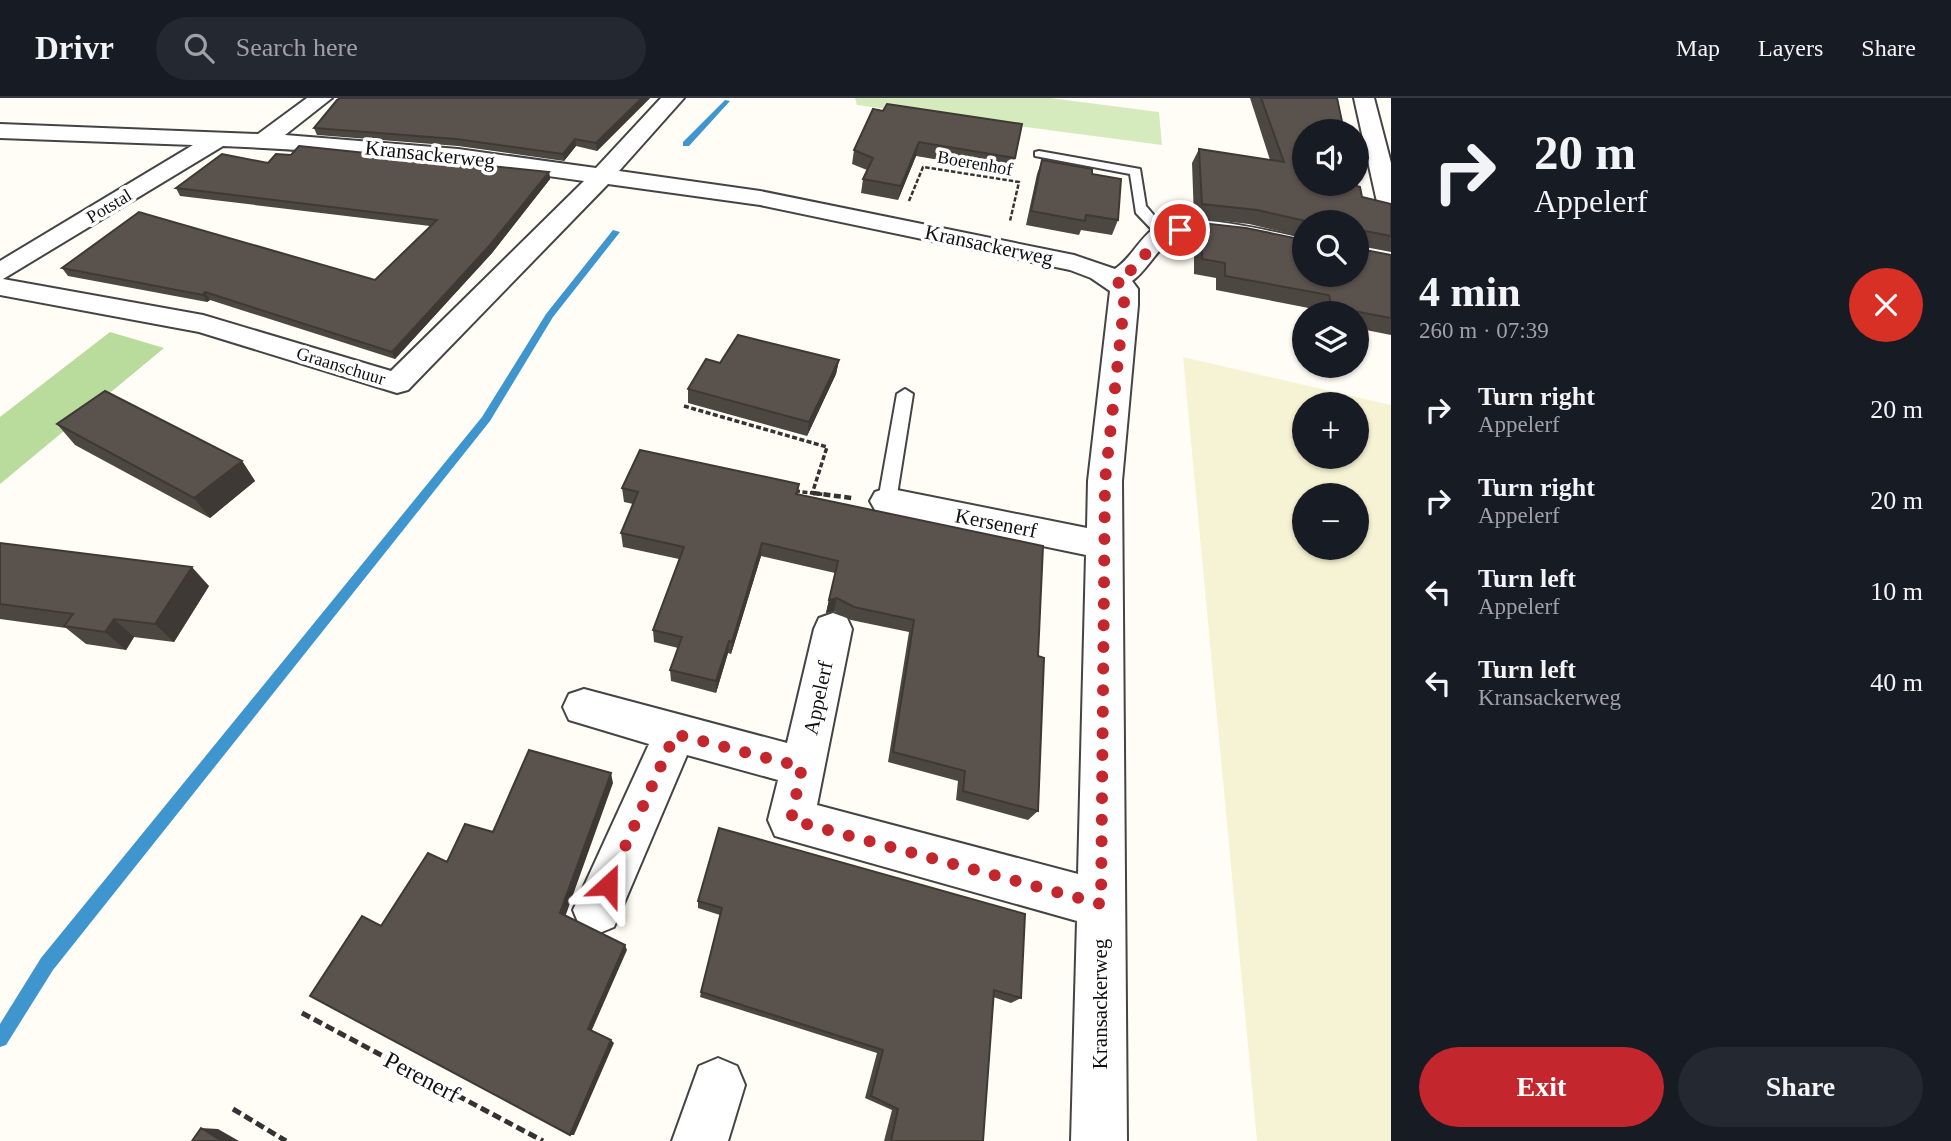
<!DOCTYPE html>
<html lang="en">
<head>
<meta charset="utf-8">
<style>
  :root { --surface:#171b24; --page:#242831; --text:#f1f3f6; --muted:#9ea1a6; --line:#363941; --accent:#c4262e }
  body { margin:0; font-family:"Times New Roman",serif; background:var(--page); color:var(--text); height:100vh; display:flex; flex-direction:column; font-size:26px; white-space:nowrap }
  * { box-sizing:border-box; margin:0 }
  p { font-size:23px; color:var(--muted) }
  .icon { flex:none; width:38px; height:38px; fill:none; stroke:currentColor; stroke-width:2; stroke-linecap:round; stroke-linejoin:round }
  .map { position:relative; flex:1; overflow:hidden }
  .panel { display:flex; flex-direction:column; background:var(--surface); width:560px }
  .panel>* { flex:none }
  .top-card { background:#171b24; color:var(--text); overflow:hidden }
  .tools { position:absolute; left:1292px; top:21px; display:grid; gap:14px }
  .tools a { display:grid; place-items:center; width:77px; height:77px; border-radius:50%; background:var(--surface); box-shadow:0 2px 5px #0004; font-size:35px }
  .pin { position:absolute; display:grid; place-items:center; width:60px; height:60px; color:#fff; margin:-30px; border:4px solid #fff; border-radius:50%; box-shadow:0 2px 7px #0007 }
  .me { position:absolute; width:77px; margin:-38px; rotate:24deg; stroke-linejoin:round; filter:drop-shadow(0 0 5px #0008) }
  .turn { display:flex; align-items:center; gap:24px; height:147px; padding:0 28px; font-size:32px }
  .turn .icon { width:91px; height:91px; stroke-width:2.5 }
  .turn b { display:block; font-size:49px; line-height:60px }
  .round { display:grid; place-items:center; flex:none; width:74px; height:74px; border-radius:37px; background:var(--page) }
  .headline { display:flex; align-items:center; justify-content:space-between; height:119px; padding:0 28px }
  h1 { font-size:42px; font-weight:700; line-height:52px }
  .button { display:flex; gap:14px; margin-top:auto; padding:14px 28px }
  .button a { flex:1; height:80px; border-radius:42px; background:var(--accent); color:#fff; font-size:28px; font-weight:700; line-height:80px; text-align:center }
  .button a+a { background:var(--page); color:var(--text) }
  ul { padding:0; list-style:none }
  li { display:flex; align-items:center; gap:21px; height:91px; padding:0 28px }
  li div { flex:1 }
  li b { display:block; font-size:26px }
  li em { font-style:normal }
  header { display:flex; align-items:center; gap:42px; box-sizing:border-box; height:98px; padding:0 35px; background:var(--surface); border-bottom:2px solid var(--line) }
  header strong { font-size:33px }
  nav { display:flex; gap:38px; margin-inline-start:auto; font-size:24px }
  .search { width:490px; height:63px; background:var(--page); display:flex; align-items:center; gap:18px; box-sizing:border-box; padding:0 24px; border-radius:38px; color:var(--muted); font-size:26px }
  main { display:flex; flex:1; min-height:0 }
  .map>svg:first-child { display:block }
  .farmland { fill:#f6f3d4; fill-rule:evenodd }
  .green { fill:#d5ebbd }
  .forest { fill:#b9dc9c }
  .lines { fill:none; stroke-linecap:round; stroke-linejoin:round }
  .stream { fill:#3f96cf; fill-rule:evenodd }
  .service-casing { stroke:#444; stroke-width:4 }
  .minor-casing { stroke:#444; stroke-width:4 }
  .path-far3 { stroke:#333; stroke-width:2.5; stroke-dasharray:4.5 2; stroke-linecap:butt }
  .path-far2 { stroke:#333; stroke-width:3.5; stroke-dasharray:5 2.5; stroke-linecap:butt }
  .path-far1 { stroke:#333; stroke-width:4.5; stroke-dasharray:7 3.5; stroke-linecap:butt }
  .path { stroke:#333; stroke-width:5; stroke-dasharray:9 4.5; stroke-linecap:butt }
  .service { fill:#fff; fill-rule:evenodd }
  .minor { fill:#fff; fill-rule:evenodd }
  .wall { fill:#4d4742 }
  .shaded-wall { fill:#3f3936 }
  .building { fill:#5a524d; stroke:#3f3936; stroke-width:2 }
  .route { stroke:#c4262e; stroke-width:12; stroke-dasharray:0 21.6 }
  .labels { text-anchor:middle; stroke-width:7; stroke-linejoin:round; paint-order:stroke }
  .far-street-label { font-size:18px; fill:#111; stroke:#fff }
  .street-label { font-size:21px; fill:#111; stroke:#fff }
  .near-street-label { font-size:24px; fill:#111; stroke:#fff }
</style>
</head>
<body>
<header>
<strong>Drivr</strong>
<div class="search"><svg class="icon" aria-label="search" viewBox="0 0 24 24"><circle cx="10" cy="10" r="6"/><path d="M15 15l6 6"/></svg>Search here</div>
<nav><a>Map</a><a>Layers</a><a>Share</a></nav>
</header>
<main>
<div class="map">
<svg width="1391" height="1043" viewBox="0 0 1391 1043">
  <rect width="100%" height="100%" fill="#fffdf5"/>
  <!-- farmland -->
  <path class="farmland" d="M 1183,259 L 1391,307 L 1391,1043 L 1257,1043 ZM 1304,306 L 1356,306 L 1356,359 L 1304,359 ZM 1304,397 L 1356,397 L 1356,450 L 1304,450 Z"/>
  <!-- green -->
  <path class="green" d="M 855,0 L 1050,0 L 1159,14 L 1162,47 L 857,7 Z"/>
  <!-- forest -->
  <path class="forest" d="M 110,234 L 164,250 L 0,386 L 0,319 Z"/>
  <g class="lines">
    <!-- stream -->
    <path class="stream" d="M 725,2 L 730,3 L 689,48 L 683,48 L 683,44 Z
      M 613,132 L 620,134 L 553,219 L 490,323 L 53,872 L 6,947 L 0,949 L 0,926 L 41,860 L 482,319 L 546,216 Z"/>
    <defs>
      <path id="service" d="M 1039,53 L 1140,71 L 1146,108 L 1169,135 L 1158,138 L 1136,115 L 1130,76 L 1035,58 L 1035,54 Z
        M 905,291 L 913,296 L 896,403 L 887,409 L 878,403 L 897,296 Z"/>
      <path id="minor" d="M 307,0 L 332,0 L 285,37 L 458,51 L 596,70 L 661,0 L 684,0 L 619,73 L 760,93 L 1074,157 L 1115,171 C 1131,160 1138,143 1153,131 C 1180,109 1270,134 1304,140 L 1304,156 C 1272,150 1202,128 1174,140 C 1160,146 1147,173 1132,183 L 1138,191 L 1138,207 L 1122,383 L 1127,1043 L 1071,1043 L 1077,823 L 775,738 L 768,722 L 778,682 L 687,657 L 614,829 L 597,836 L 580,829 L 573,812 L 649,646 L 569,622 L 563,609 L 569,596 L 584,591 L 787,645 L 814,531 L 819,520 L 833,515 L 847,520 L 852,531 L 817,707 L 1078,776 L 1086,457 L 887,416 L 875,412 L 870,403 L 875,394 L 887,390 L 1087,430 L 1088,383 L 1110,193 L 1091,180 L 1070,172 L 760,107 L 608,86 L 408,292 L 397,295 L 199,234 L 0,197 L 0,163 L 193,47 L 0,40 L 0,26 L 258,36 ZM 223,48 C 345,53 464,66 584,83 L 391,273 L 203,217 L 3,181 Z
        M 1354,0 L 1374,0 L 1391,65 L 1391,120 L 1382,118 L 1379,113 Z
        M 718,960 L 737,968 L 745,987 L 728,1043 L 672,1043 L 699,968 Z"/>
    </defs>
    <!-- service casing -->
    <use href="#service" class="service-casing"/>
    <!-- minor casing -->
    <use href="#minor" class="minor-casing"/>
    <!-- path-far3 -->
    <path class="path-far3" d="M 909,103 L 923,69 L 1019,84 L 1010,123"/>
    <!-- path-far2 -->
    <path class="path-far2" d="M 684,308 L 827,349 L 812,396
      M 795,393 L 828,397"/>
    <!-- path-far1 -->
    <path class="path-far1" d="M 813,395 L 852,400"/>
    <!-- path -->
    <path class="path" d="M 302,915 L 543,1043
      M 233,1011 L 286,1043"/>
    <!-- service -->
    <use href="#service" class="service"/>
    <!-- minor -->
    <use href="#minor" class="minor"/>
  </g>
  <!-- wall -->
  <path class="wall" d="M 650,0 L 597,53 L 576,48 L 564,63 L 458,48 L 317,37 L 314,30 Z
    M 1250,0 L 1337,0 L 1304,33 L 1362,99 L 1391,106 L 1391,154 L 1365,149 L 1365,152 L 1391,157 L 1391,237 L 1356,230 L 1356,215 L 1319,215 L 1319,212 L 1216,192 L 1216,180 L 1194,176 L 1194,139 L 1202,125 L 1304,177 L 1356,124 L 1304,124 L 1304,139 L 1249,126 L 1194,120 L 1192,65 L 1199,51 L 1270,62 Z
    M 883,13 L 1015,60 L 1010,74 L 916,58 L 898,102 L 861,95 L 863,81 L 867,72 L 852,66 L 854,52 Z
    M 1042,62 L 1092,76 L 1118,122 L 1112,137 L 1081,132 L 1079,137 L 1026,127 L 1037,76 Z
    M 268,65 L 549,74 L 550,81 L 492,155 L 395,261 L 210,202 L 207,204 L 68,178 L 62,170 L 375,182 L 430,128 L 180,98 L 176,90 Z
    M 839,262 L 836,276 L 807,338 L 688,305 L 688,291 L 720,265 Z
    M 57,326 L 242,363 L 255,383 L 210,420 L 75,347 Z
    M 799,386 L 798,396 L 1038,558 L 1038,713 L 1028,722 L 956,702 L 958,683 L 888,664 L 909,534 L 851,522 L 834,513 L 826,515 L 835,475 L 761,458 L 731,556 L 728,555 L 716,595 L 671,583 L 670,572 L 678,550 L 654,544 L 653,532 L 679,461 L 623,449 L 621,435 L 633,406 L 624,404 L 622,390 Z
    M 0,445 L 209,488 L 174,544 L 134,539 L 126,552 L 86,546 L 66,530 L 0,521 Z
    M 698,803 L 1021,900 L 1011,905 L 993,899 L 983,1043 L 884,1043 L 892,1012 L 865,1000 L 877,955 L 700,899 L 701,894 L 720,817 L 698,810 Z"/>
  <!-- shaded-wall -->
  <path class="shaded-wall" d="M 642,0 L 650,0 L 597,53 L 596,45 Z
    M 575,41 L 576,48 L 564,63 L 563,56 Z
    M 919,44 L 916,58 L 898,102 L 901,88 Z
    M 549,74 L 550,81 L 492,155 L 395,261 L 392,254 Z
    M 205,194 L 210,202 L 207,204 L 203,197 Z
    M 839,262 L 836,276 L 807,338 L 809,324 Z
    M 242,363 L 255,383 L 210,420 L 194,400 Z
    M 762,445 L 761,458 L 731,556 L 732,544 Z
    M 192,469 L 209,488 L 174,544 L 155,526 Z
    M 837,500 L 834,513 L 826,515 L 829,502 Z
    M 114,521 L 134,539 L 126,552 L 105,534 Z
    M 729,543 L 728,555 L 716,595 L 716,583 Z
    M 611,675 L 613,685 L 564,822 L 560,815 Z
    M 625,847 L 627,852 L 591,934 L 588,931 Z
    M 611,942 L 614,945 L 574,1037 L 570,1037 Z
    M 201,1030 L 218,1031 L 239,1043 L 222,1043 Z"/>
  <!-- building -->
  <path class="building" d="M 340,0 L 642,0 L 596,45 L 575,41 L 563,56 L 456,41 L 314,30 L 337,2 Z
    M 1261,0 L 1337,0 L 1344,33 L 1304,33 L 1304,86 L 1356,86 L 1357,88 L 1360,89 L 1362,99 L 1391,106 L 1391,138 L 1365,133 L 1365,152 L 1391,157 L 1391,220 L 1332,209 L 1329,197 L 1225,178 L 1225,165 L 1202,161 L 1202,125 L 1246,130 L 1304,142 L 1304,177 L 1356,177 L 1356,124 L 1310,124 L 1257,112 L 1202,106 L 1199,51 L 1284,64 Z
    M 887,6 L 1022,26 L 1015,60 L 919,44 L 901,88 L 863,81 L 873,60 L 854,52 L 873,11 L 883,13 Z
    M 299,48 L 549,74 L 490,147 L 392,254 L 205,194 L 203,197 L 62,170 L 139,114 L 375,182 L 437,122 L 176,90 L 222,56 L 268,65 L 276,56 L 291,57 Z
    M 1042,62 L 1092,71 L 1092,76 L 1121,81 L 1118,122 L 1086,117 L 1085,123 L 1031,113 Z
    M 738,237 L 839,262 L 809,324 L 688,291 L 706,261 L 720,265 Z
    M 105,293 L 242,363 L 194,400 L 57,326 Z
    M 640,352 L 799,386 L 796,396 L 1043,448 L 1038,558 L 1044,560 L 1038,713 L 963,693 L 965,673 L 893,654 L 914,522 L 854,509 L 837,500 L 829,502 L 838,463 L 762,445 L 732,544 L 729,543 L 716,583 L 670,572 L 682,539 L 653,532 L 684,449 L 621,435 L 638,394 L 622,390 Z
    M 0,445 L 192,469 L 155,526 L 114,521 L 105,534 L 64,528 L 73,516 L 0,506 Z
    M 529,652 L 611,675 L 560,815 L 625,847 L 588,931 L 611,942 L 570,1037 L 310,898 L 362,818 L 381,828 L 428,755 L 447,764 L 465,726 L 493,734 Z
    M 719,730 L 1025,816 L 1021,900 L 994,892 L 983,1043 L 891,1043 L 898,1011 L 871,998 L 883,952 L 701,894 L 722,810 L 698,803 Z
    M 201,1030 L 222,1043 L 192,1043 Z"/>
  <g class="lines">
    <!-- route -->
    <path class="route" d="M 608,787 L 675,636 L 802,669 L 791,722 L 1101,806 L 1105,383 L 1124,207 L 1124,191 L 1116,182 L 1134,170 L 1163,135 L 1180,132"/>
  </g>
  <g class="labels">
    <!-- far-street labels -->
    <g class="far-street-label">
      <text transform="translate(975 65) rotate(10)" y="6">Boerenhof</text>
      <text transform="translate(109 108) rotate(-31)" y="6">Potstal</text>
      <text transform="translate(341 268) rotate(17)" y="6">Graanschuur</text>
    </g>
    <!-- street labels -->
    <g class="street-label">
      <text transform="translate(430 56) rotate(6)" y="7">Kransackerweg</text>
      <text transform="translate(989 147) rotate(12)" y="7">Kransackerweg</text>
      <text transform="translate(996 425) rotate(11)" y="7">Kersenerf</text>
      <text transform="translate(818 600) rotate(-78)" y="7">Appelerf</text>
      <text transform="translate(1100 906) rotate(-90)" y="7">Kransackerweg</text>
    </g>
    <!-- near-street labels -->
    <g class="near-street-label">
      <text transform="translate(422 979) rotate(28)" y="8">Perenerf</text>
    </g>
  </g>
</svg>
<div class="tools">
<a><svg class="icon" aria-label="sound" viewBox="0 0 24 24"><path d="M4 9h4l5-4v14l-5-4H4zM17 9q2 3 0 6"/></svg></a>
<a><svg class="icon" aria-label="search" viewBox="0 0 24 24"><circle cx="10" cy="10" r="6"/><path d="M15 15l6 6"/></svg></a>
<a><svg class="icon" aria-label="layers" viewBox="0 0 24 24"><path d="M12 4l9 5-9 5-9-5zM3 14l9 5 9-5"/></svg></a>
<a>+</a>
<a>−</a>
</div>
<div class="pin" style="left:1180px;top:132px;background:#d93025"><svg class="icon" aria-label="arrive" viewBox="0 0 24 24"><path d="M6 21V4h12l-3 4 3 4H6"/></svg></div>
<svg class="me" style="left:608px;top:787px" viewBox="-20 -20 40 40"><path d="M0-17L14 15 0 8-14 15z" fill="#c4262e" stroke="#fff" stroke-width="4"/></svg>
</div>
<section class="panel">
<div class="top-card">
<div class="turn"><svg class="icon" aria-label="right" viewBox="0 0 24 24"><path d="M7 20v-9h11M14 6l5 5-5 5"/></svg><div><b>20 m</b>Appelerf</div></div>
</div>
<div class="headline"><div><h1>4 min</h1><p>260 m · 07:39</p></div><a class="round" style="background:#d93025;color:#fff"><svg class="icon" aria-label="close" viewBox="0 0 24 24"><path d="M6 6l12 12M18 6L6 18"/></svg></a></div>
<ul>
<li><svg class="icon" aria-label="right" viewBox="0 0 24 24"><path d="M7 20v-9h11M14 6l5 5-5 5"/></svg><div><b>Turn right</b><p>Appelerf</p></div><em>20 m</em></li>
<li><svg class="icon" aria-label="right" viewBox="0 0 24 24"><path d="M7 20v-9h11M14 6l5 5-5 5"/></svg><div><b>Turn right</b><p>Appelerf</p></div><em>20 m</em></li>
<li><svg class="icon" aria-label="left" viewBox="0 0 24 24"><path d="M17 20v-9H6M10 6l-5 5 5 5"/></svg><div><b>Turn left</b><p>Appelerf</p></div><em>10 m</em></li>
<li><svg class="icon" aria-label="left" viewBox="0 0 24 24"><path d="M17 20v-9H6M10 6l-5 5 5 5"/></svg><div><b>Turn left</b><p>Kransackerweg</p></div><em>40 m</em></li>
</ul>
<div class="button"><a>Exit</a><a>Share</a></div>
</section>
</main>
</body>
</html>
